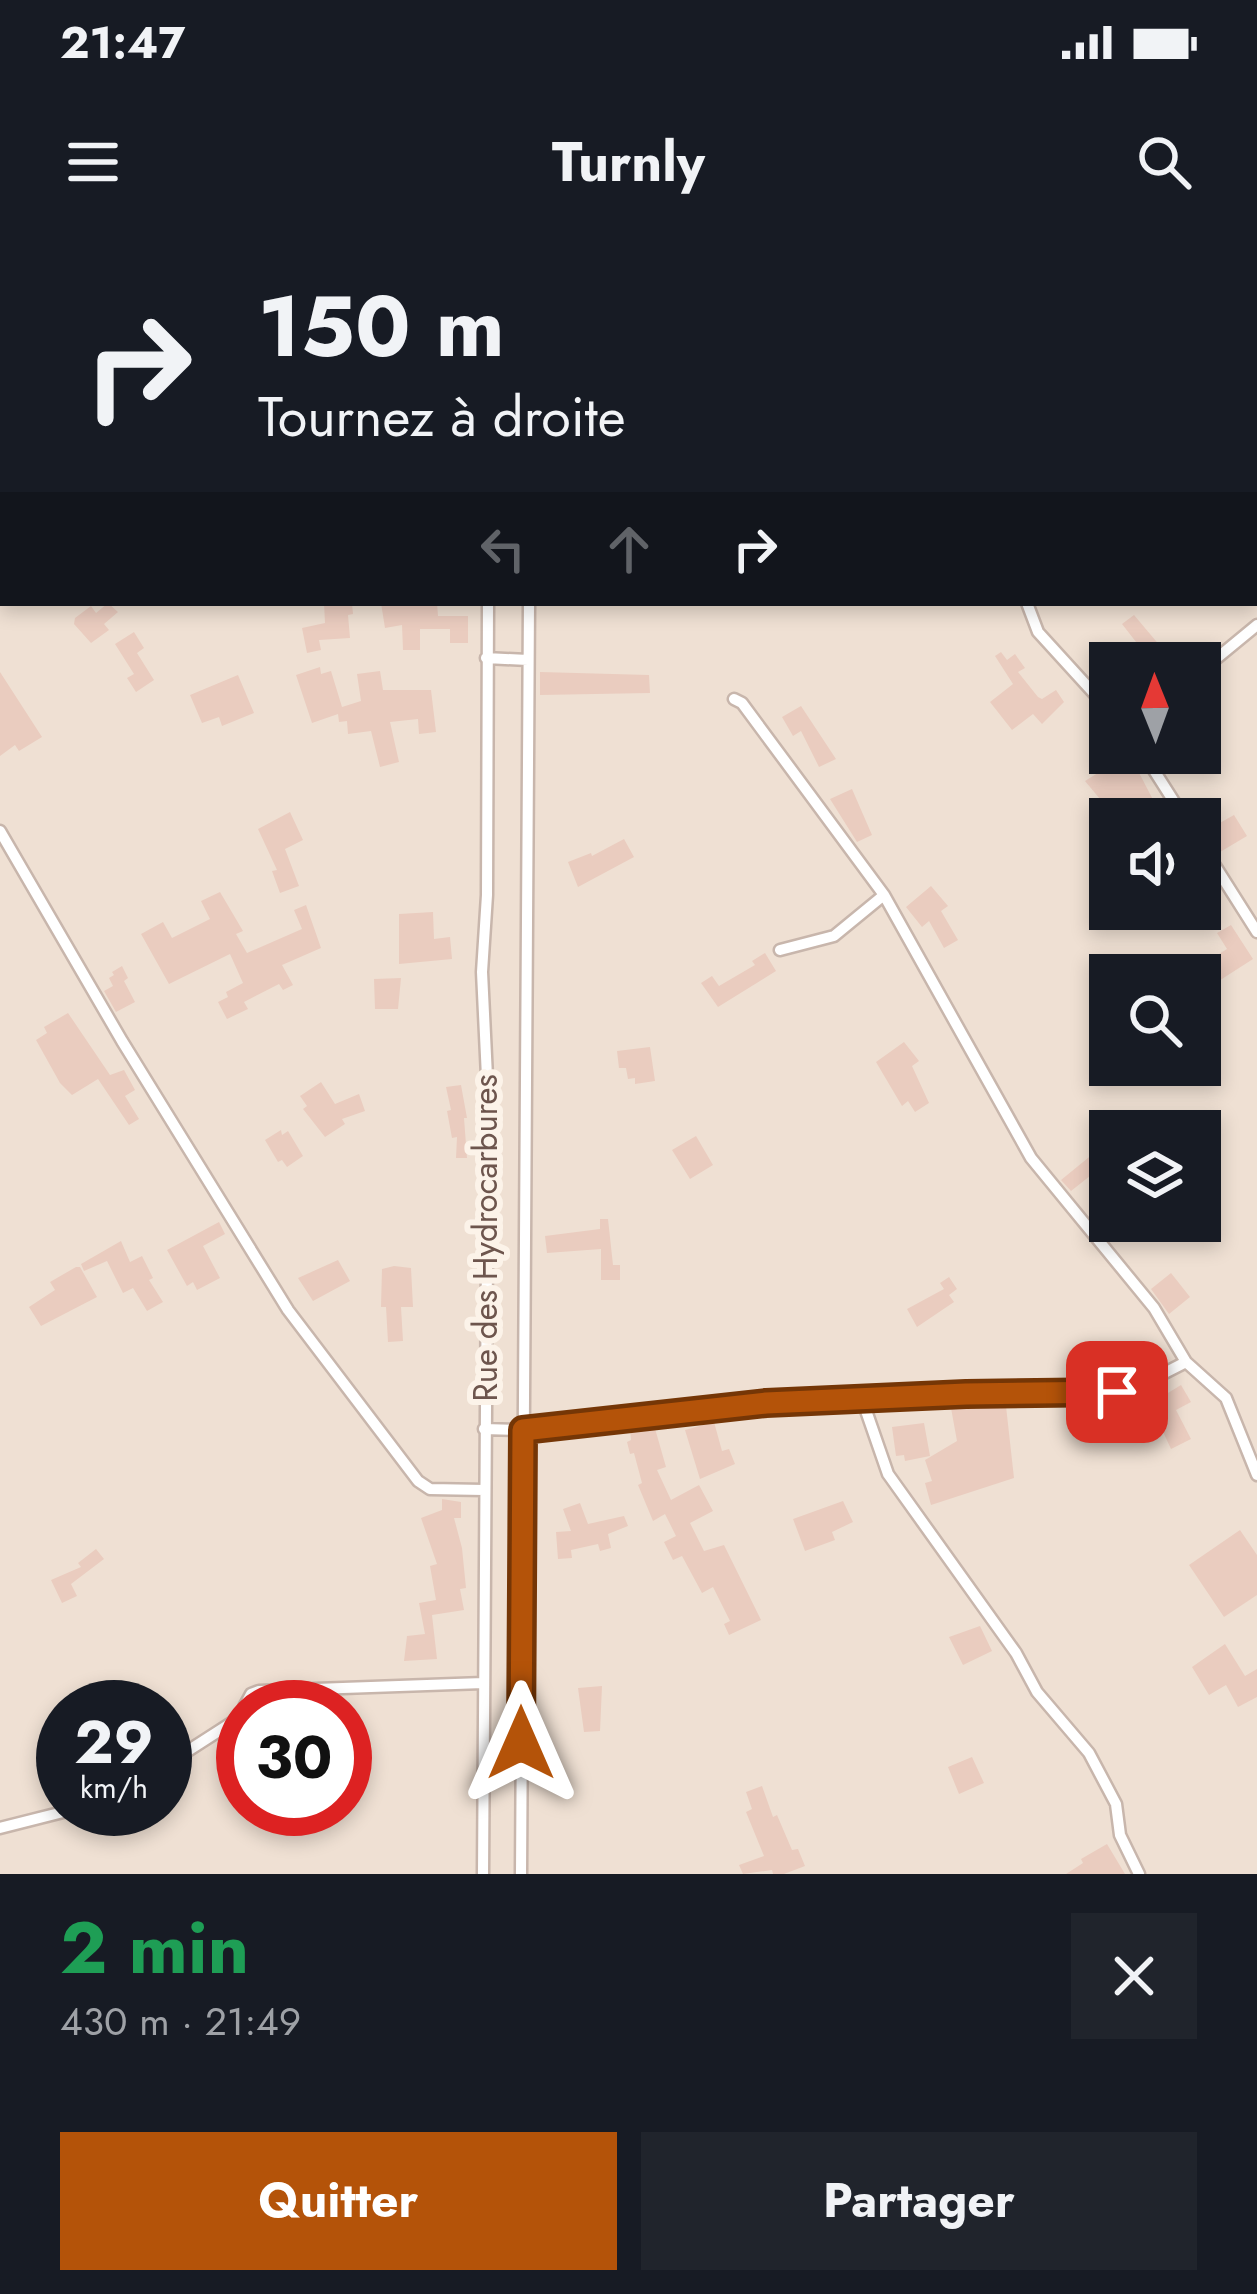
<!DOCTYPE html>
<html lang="fr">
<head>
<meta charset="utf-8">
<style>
  :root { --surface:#171b24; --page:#20242c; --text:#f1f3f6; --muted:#9ea1a6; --accent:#b45309 }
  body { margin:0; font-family:Jost,sans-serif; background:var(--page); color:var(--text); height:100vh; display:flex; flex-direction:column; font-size:45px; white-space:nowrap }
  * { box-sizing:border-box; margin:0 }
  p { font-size:39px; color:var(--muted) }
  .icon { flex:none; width:66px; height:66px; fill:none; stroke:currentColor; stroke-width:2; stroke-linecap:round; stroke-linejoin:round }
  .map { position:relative; height:1634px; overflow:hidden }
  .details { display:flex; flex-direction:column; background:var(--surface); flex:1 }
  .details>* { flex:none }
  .guide { position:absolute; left:0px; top:0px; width:1257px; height:366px; box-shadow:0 6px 18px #0003; background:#171b24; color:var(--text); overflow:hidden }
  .needle { width:78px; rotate:359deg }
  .fabs { position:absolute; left:1089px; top:402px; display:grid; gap:24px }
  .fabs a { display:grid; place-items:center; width:132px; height:132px; border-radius:0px; background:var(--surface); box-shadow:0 6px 18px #0003; font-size:60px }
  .speed { position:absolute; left:36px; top:1440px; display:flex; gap:24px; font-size:60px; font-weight:700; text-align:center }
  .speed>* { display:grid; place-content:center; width:156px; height:156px; border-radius:50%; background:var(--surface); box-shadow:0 6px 18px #0003; line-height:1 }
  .speed small { font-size:30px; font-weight:400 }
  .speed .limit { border:18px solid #d22; background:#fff; color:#111 }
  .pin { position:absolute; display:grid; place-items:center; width:102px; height:102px; color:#fff; margin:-51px; border-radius:24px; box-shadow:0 6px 18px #0006 }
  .me { position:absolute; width:132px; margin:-66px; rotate:0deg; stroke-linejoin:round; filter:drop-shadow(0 0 9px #0008) }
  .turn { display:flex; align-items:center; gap:42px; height:252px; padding:0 60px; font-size:54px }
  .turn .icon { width:156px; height:156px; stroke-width:2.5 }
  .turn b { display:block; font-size:84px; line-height:102px }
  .lanes { display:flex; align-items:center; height:114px; padding:0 60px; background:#0003; justify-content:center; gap:60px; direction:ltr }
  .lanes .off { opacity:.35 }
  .round { display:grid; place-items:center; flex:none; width:126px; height:126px; border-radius:0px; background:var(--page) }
  .head { display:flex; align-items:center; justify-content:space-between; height:204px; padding:0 60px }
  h1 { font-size:72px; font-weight:700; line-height:90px; color:#1e9e55 }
  .action { display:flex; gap:24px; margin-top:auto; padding:24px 60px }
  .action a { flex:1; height:138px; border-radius:0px; background:var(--accent); color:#fff; font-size:48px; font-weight:700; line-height:138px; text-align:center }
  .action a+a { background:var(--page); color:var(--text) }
  .status { display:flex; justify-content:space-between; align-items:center; height:84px; padding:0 60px; background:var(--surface); direction:ltr }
  .status svg { height:33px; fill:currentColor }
  header { display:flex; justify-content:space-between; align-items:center; height:156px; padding:0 60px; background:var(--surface); font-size:54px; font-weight:700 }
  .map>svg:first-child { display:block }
  .residential { fill:#efe0d3; fill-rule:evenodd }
  .building { fill:#eaccbf }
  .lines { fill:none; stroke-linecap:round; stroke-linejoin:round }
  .street-casing { stroke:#c8b6ac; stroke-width:15 }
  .street { stroke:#fff; stroke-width:10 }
  .route-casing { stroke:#753606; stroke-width:30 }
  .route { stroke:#b45309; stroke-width:21 }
  .labels { text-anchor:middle; stroke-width:12; stroke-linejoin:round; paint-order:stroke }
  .street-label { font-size:33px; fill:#6d554d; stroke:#fcf3e9 }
</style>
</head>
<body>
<div class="status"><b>21:47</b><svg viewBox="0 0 49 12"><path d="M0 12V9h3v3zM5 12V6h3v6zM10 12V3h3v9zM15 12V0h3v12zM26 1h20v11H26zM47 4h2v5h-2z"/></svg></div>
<header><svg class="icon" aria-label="menu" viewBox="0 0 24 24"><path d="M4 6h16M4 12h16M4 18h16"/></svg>Turnly<svg class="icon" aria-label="search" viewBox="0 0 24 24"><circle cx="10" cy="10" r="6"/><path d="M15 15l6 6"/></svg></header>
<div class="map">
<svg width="1257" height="1634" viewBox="0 0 1257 1634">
  <rect width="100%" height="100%" fill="#f9eee4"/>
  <!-- residential -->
  <path class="residential" d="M 0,0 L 1257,0 L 1257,1634 L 0,1634 ZM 3,3 L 1254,3 L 1254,363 L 3,363 ZM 1110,423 L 1200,423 L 1200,513 L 1110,513 ZM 1110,579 L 1200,579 L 1200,669 L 1110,669 ZM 1110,735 L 1200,735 L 1200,825 L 1110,825 ZM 1110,891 L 1200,891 L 1200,981 L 1110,981 ZM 63,1467 L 165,1467 L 165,1569 L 63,1569 ZM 243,1467 L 345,1467 L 345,1569 L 243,1569 Z"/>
  <!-- building -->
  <path class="building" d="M 108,363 L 118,372 L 104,384 L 109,390 L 91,403 L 74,384 L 75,378 L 91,366 L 96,373 Z
    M 324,363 L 352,363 L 353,374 L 348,375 L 350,398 L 319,400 L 321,410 L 307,413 L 302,388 L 325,383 Z
    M 381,363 L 437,363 L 438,376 L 468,376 L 468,403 L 450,403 L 450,389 L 420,389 L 420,410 L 403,410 L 402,385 L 385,388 Z
    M 1134,375 L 1161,407 L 1143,423 L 1117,423 L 1140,407 L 1122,384 Z
    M 134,392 L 144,408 L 137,413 L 154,440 L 136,452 L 127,438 L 134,434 L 115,404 Z
    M 1001,412 L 1007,420 L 1015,414 L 1025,428 L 1018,432 L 1038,457 L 1042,459 L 1056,450 L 1064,462 L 1042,484 L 1033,474 L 1012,490 L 990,462 L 1013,444 L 995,416 Z
    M 320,427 L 321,434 L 331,431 L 342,467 L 361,461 L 357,434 L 380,431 L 383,450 L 431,450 L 436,492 L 419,494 L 418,479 L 390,482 L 399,522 L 380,527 L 371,491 L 348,494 L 347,481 L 339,482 L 338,474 L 312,483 L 296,435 Z
    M 0,432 L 42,497 L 19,511 L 15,505 L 0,516 Z
    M 540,432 L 649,435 L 650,453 L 540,455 Z
    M 238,435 L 254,473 L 222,486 L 219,477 L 202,483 L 190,455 Z
    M 801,466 L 836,519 L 819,527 L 801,491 L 793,496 L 782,477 Z
    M 1125,516 L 1131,527 L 1135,525 L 1163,579 L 1110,579 L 1110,607 L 1101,613 L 1091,600 L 1100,593 L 1093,584 L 1110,571 L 1085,541 Z
    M 852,549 L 872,595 L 857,602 L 830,559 Z
    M 290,572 L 303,600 L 285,609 L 299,646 L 280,653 L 272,631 L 277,630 L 258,589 Z
    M 1234,575 L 1247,596 L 1220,612 L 1207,590 Z
    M 624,599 L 634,617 L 578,647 L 568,622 L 591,613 L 592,616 Z
    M 931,646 L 948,666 L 941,671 L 958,700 L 944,708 L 929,681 L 922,687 L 906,667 Z
    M 220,652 L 243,691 L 236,694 L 247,713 L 302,689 L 294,670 L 306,665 L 321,708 L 282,725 L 293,745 L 283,750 L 279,744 L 244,762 L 248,769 L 227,779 L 218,762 L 228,757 L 226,752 L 243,743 L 230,714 L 169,744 L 141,694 L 163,682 L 172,698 L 210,679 L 201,661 Z
    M 433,672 L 434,699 L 450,697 L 452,719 L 399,724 L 399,674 Z
    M 1231,685 L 1253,719 L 1211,746 L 1200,726 L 1227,709 L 1217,693 Z
    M 765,713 L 776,731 L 718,767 L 701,743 L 712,736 L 719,746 L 755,725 L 752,721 Z
    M 122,726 L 128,738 L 124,741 L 135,762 L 116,772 L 104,751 L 113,746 L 109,738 L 114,735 L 112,732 Z
    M 401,738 L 398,769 L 375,769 L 374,739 Z
    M 68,773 L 110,835 L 124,830 L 135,850 L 125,856 L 139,879 L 129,885 L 98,839 L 72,855 L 60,843 L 36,800 L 47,793 L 44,787 Z
    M 904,802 L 919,821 L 912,826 L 929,863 L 915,872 L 908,861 L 902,866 L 876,822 Z
    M 650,807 L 655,841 L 635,844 L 635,838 L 628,839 L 626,828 L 619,828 L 617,811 Z
    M 321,842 L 335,864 L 359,854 L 365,871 L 342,879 L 345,884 L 325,897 L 303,869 L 307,866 L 300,856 Z
    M 461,845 L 467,878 L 464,878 L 467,918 L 456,918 L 457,897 L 452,898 L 447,871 L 451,870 L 446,847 Z
    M 281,890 L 282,895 L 288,891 L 303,916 L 287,927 L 282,920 L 278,922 L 265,900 Z
    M 696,896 L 713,925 L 690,939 L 672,910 Z
    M 1110,900 L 1110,920 L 1071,951 L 1061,940 Z
    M 600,979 L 608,979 L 613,1025 L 620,1025 L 620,1040 L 601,1040 L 601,1009 L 547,1013 L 545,996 L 600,989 Z
    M 219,982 L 225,994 L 203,1006 L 220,1038 L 197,1050 L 193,1042 L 187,1046 L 167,1010 Z
    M 121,1001 L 130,1022 L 142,1016 L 153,1038 L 149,1040 L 163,1062 L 147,1071 L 133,1048 L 123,1053 L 107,1021 L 84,1031 L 81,1024 Z
    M 338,1020 L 350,1041 L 313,1061 L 298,1038 Z
    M 394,1026 L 411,1028 L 413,1067 L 401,1067 L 403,1101 L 388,1102 L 386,1067 L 381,1067 L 382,1029 Z
    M 76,1027 L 80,1027 L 97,1057 L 41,1086 L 29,1067 L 55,1050 L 50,1042 Z
    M 1171,1033 L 1190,1057 L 1169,1074 L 1151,1049 Z
    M 949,1037 L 957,1049 L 949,1055 L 954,1062 L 917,1087 L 907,1069 L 944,1049 L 940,1043 Z
    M 1181,1145 L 1191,1162 L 1176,1170 L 1191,1199 L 1171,1209 L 1150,1164 Z
    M 974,1164 L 975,1169 L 1006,1166 L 1014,1238 L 931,1265 L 925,1243 L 932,1241 L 925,1220 L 957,1201 L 951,1168 Z
    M 714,1182 L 722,1211 L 729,1209 L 735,1224 L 700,1239 L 685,1190 Z
    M 924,1183 L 930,1216 L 905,1221 L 904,1215 L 896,1216 L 892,1187 Z
    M 654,1185 L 666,1227 L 657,1230 L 671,1260 L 699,1245 L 713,1271 L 690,1283 L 704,1311 L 724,1305 L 761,1380 L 729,1395 L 724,1384 L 730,1381 L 713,1347 L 702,1353 L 682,1316 L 673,1320 L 664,1302 L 676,1296 L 665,1274 L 653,1281 L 638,1245 L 642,1243 L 634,1213 L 630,1214 L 627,1202 L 631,1200 L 630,1188 Z
    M 442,1259 L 461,1262 L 461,1278 L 454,1278 L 462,1308 L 466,1348 L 460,1349 L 464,1370 L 432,1375 L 437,1419 L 404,1421 L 407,1396 L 425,1394 L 419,1363 L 436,1360 L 430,1326 L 437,1324 L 421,1278 L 442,1270 Z
    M 843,1261 L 853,1282 L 832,1292 L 835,1300 L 805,1311 L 793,1279 Z
    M 580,1263 L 588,1284 L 624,1276 L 628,1286 L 608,1294 L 611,1308 L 600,1311 L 598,1304 L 571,1310 L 572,1318 L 558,1319 L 556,1292 L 571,1291 L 563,1269 Z
    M 1240,1290 L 1257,1315 L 1257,1355 L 1224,1377 L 1189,1325 Z
    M 96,1309 L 104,1319 L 71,1344 L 77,1356 L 62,1363 L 51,1340 L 81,1327 L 78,1323 Z
    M 980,1386 L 992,1411 L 963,1425 L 949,1397 Z
    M 1225,1404 L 1245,1436 L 1257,1429 L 1257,1457 L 1238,1467 L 1226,1445 L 1209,1455 L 1192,1427 Z
    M 602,1446 L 600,1491 L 584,1492 L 578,1448 Z
    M 972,1517 L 984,1543 L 959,1554 L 948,1527 Z
    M 762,1546 L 773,1577 L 777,1575 L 792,1610 L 798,1609 L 805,1626 L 784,1634 L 773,1634 L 772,1630 L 743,1634 L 739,1625 L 764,1616 L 746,1572 L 752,1569 L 746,1552 Z
    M 1107,1604 L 1125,1634 L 1066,1634 L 1083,1623 L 1081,1619 Z"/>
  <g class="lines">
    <defs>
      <path id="street" d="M 247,0 L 249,3
        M 532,0 L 532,3
        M 827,0 L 829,3
        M 1155,0 L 1157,3
        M 498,3 L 498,0
        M 1254,159 L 1257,163
        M 1027,363 L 1038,392 L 1110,471
        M 486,418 L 528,420
        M 1200,432 L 1257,385
        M 734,459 L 742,463 L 884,655 L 1031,918 L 1154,1068 L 1186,1122
        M 1143,513 L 1185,579
        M 0,591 L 122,801 L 288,1070 L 418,1241 L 430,1249 L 484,1250
        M 1200,602 L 1257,692
        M 780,710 L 834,696 L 884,655
        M 862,1159 L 888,1234 L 1016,1413 L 1037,1452 L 1089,1513 L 1116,1564 L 1120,1595 L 1139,1634
        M 484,1189 L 523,1190 L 766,1163 L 966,1154 L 1117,1152 L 1137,1147 L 1186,1122 L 1226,1158 L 1257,1235
        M 244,1467 L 251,1454 L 259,1451 L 483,1443
        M 165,1512 L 183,1514 L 239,1478 L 243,1470
        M 0,1588 L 75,1569
        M 483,1634 L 488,858 L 482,732 L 487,655 L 488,363
        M 521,1634 L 529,363"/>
    </defs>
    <!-- street casing -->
    <use href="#street" class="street-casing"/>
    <!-- street -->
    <use href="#street" class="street"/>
  </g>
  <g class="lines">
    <defs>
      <path id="route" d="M 521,1503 L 523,1190 L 766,1163 L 966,1154 L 1117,1152"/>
    </defs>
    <!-- route casing -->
    <use href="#route" class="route-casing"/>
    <!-- route -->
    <use href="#route" class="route"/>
  </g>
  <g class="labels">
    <!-- street labels -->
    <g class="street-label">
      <text transform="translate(485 998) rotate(-90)" y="12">Rue des Hydrocarbures</text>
    </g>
  </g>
</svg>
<div class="fabs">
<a><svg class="needle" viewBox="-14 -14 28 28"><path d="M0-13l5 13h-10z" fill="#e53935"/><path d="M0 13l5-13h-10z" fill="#9ea1a6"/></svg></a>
<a><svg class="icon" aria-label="sound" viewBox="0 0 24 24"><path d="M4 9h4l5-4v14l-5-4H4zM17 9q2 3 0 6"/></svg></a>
<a><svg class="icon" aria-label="search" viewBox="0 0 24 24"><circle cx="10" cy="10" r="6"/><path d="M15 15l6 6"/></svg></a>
<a><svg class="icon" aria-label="layers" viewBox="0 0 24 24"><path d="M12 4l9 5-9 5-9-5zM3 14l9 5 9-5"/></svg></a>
</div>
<div class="speed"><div>29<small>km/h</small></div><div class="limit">30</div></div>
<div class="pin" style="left:1117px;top:1152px;background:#d93025"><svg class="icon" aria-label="arrive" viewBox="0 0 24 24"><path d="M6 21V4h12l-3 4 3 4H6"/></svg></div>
<svg class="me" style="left:521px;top:1503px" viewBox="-20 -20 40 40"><path d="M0-17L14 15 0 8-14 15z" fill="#b45309" stroke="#fff" stroke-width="4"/></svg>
<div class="guide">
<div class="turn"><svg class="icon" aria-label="right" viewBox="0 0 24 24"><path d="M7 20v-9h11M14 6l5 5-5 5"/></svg><div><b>150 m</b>Tournez à droite</div></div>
<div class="lanes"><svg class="icon off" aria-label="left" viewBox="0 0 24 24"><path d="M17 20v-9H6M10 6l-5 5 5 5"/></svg><svg class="icon off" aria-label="ahead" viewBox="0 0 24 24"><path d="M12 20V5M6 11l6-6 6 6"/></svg><svg class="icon" aria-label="right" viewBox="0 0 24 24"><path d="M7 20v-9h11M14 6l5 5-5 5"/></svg></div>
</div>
</div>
<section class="details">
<div class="head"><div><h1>2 min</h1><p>430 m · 21:49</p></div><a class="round"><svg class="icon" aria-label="close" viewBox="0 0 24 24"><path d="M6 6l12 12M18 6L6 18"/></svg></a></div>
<div class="action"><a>Quitter</a><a>Partager</a></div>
</section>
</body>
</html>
